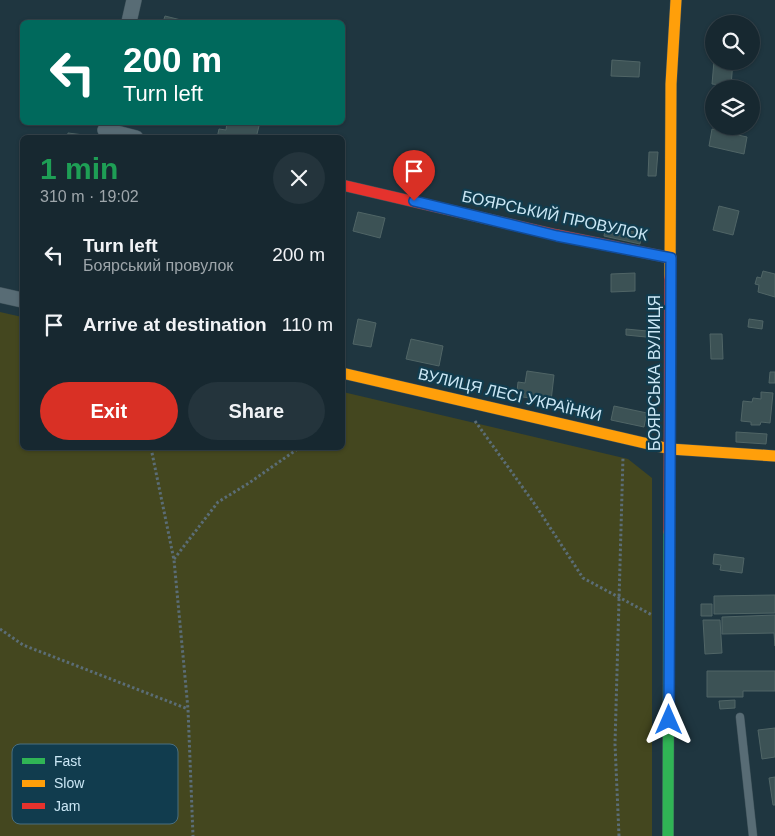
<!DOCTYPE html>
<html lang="en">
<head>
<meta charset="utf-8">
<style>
  :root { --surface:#172830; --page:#24343c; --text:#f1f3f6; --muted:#9ea6ab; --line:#36444c; --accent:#d93025 }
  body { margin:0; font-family:Helvetica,sans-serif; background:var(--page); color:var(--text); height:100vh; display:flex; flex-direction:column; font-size:19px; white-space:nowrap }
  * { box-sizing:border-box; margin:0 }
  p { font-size:16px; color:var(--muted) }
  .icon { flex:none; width:28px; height:28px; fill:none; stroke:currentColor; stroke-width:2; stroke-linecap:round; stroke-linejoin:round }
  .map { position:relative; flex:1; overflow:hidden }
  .details { position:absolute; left:20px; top:135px; width:325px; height:315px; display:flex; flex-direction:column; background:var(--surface); border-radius:8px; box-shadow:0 1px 4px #0004,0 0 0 1px var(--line) }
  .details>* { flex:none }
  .top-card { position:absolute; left:20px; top:20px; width:325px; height:105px; border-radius:8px; box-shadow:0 1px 4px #0004,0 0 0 1px var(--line); background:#00695c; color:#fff; overflow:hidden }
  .tools { position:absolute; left:705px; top:15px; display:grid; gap:10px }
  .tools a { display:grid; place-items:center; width:55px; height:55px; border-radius:50%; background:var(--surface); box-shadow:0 1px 4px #0004,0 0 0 1px var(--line); font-size:25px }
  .pin { position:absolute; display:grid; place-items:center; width:42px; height:42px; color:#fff; margin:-51px -21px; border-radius:50% 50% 50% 0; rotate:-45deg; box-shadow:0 0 5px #0007 }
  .pin .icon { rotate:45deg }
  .me { position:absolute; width:55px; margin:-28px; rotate:0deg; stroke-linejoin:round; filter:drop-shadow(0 0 4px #0008) }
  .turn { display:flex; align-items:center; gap:18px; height:105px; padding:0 20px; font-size:22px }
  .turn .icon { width:65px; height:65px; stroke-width:2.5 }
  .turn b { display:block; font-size:35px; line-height:42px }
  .round { display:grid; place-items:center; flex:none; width:52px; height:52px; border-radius:26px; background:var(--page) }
  .head { display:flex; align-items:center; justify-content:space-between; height:85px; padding:0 20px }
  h1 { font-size:30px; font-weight:800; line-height:38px; color:#1e9e55 }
  .cta { display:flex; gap:10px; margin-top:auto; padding:10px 20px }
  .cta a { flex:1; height:58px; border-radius:30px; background:var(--accent); color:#fff; font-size:20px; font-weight:800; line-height:58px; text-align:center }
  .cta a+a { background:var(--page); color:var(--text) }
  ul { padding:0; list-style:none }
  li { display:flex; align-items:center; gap:15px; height:70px; padding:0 20px }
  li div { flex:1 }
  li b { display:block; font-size:19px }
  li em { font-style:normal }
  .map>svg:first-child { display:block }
  .green { fill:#44471f }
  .building { fill:#3c5255; stroke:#506566 }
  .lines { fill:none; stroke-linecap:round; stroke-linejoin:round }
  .lane-casing { stroke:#3f525a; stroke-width:9 }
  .street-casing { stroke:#3f525a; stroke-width:16 }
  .fast-casing { stroke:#3f525a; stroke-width:12 }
  .slow-casing { stroke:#3f525a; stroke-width:12 }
  .jam-casing { stroke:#3f525a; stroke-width:12 }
  .path { stroke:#5b6d76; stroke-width:3; stroke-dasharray:2.5 2.5; stroke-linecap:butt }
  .lane { stroke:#586c75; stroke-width:8 }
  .street { stroke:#586c75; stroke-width:15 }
  .fast { stroke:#30b455; stroke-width:11 }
  .slow { stroke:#ff9f0a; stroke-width:11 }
  .jam { stroke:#e5322d; stroke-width:11 }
  .route-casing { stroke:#114b97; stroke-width:12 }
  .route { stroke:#1a73e8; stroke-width:9 }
  .labels { text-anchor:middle; stroke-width:4.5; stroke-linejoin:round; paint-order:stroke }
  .street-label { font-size:16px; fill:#cbe7f5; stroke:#113c4e }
  .key { fill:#113c4e; stroke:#496f80; stroke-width:1 }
  .key-label { font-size:14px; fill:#cbe7f5 }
</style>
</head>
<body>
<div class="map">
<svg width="775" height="836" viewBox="0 0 775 836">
  <rect width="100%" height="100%" fill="#1f3640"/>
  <!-- green -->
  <path class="green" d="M 0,312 L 22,317 L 22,448 L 342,448 L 343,392 L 628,459 L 652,478 L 652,836 L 0,836 Z"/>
  <!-- building -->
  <path class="building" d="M 165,16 L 189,22 L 163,22 Z
    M 612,60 L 640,62 L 639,77 L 611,76 Z
    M 714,61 L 733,61 L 731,86 L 712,84 Z
    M 227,122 L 260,122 L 256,138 L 217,138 L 219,129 L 226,130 Z
    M 712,129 L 747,137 L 744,154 L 709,146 Z
    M 68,133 L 92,136 L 91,138 L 67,138 Z
    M 649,152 L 658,152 L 656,176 L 648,176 Z
    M 719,206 L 739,211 L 733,235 L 713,230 Z
    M 358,212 L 385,218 L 380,238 L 353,231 Z
    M 606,225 L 642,234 L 640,244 L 604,236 Z
    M 763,271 L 775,274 L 775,297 L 758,292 L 759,285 L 755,284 L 757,277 L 761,278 Z
    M 635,273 L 635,291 L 611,292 L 611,274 Z
    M 358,319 L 376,323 L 371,347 L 353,344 Z
    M 749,319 L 763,321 L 762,329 L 748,327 Z
    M 626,329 L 647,331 L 646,337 L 626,335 Z
    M 710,334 L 722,334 L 723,359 L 711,359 Z
    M 411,339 L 443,346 L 439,366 L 406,359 Z
    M 527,371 L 554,375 L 551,401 L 523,397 L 524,393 L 517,392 L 518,382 L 525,383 Z
    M 770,372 L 775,372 L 775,383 L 769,383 Z
    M 761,392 L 773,393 L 770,423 L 761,422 L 760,425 L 751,425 L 751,422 L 741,421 L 743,401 L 752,402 L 753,398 L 761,399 Z
    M 614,406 L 647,413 L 644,427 L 611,420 Z
    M 736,432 L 767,434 L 766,444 L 736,442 Z
    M 714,554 L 744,558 L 742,573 L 720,570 L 721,565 L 713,564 Z
    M 775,595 L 775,613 L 714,614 L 714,596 Z
    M 701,604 L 712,604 L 712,616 L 701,616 Z
    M 775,615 L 775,646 L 774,633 L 722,634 L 722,617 Z
    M 703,620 L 720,620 L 722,653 L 705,654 Z
    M 707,671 L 775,671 L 775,691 L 743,691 L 743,697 L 707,697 Z
    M 735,700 L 735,708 L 720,709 L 719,701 Z
    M 775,728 L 775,757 L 762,759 L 758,730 Z
    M 775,777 L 775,805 L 773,805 L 769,778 Z"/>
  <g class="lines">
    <defs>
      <path id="lane" d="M 740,717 L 753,836"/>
      <path id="street" d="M 129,22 L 134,0
        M 105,130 L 136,138
        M 0,295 L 22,300"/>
      <path id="fast" d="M 668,836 L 669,532"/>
      <path id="slow" d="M 670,277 L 671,84 L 676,0
        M 342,373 L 670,449 L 775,456"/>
      <path id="jam" d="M 342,185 L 557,235 L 671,258
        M 669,532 L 670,277"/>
    </defs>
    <!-- lane casing -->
    <use href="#lane" class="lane-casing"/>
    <!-- street casing -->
    <use href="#street" class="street-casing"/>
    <!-- fast casing -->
    <use href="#fast" class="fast-casing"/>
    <!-- slow casing -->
    <use href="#slow" class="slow-casing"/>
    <!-- jam casing -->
    <use href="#jam" class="jam-casing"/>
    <!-- path -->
    <path class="path" d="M 475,421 L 536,506 L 583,578 L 652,615
      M 151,448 L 174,560 L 188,709 L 193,836
      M 174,559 L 218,502 L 249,483 L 299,448
      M 0,629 L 23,645 L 188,709
      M 619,836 L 615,744 L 623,457"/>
    <!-- lane -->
    <use href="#lane" class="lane"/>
    <!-- street -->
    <use href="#street" class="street"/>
    <!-- fast -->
    <use href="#fast" class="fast"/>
    <!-- slow -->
    <use href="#slow" class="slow"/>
    <!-- jam -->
    <use href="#jam" class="jam"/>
  </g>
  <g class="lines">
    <defs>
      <path id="route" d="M 414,201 L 557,236 L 671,258 L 669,720"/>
    </defs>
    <!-- route casing -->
    <use href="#route" class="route-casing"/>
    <!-- route -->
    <use href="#route" class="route"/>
  </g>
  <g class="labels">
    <!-- street labels -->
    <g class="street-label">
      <text transform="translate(555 215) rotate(12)" y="6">БОЯРСЬКИЙ ПРОВУЛОК</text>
      <text transform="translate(654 373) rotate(-90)" y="6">БОЯРСЬКА ВУЛИЦЯ</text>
      <text transform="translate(510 394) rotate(13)" y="6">ВУЛИЦЯ ЛЕСІ УКРАЇНКИ</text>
    </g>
  </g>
  <!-- legend -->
  <rect x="12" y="744" width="166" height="80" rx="8" class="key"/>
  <rect x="22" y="758" width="23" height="6" fill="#30b455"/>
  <rect x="22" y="780" width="23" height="7" fill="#ff9f0a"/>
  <rect x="22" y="803" width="23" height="6" fill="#e5322d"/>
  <g class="key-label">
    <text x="54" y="766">Fast</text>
    <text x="54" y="788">Slow</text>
    <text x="54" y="811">Jam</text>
  </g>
</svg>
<div class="tools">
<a><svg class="icon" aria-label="search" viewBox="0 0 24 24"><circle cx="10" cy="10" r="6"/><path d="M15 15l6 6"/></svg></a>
<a><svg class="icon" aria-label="layers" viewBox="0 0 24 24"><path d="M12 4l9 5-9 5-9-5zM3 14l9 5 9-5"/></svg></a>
</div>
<div class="pin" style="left:414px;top:201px;background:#d93025"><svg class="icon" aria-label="arrive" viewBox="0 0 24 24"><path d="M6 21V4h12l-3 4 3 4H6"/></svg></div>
<svg class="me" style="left:669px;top:720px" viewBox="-20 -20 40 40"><path d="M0-17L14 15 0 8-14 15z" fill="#1a73e8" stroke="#fff" stroke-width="4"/></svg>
<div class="top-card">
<div class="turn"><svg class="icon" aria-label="left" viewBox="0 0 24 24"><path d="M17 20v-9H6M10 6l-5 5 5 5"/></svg><div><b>200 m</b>Turn left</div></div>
</div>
<section class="details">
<div class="head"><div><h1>1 min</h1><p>310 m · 19:02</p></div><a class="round"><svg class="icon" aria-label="close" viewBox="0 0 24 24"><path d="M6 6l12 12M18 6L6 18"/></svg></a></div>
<ul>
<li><svg class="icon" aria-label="left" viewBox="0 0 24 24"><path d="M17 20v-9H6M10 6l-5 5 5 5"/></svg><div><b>Turn left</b><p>Боярський провулок</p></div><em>200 m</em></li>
<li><svg class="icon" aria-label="arrive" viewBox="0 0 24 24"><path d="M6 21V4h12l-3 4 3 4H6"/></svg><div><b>Arrive at destination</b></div><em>110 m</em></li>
</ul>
<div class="cta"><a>Exit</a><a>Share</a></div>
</section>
</div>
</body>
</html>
